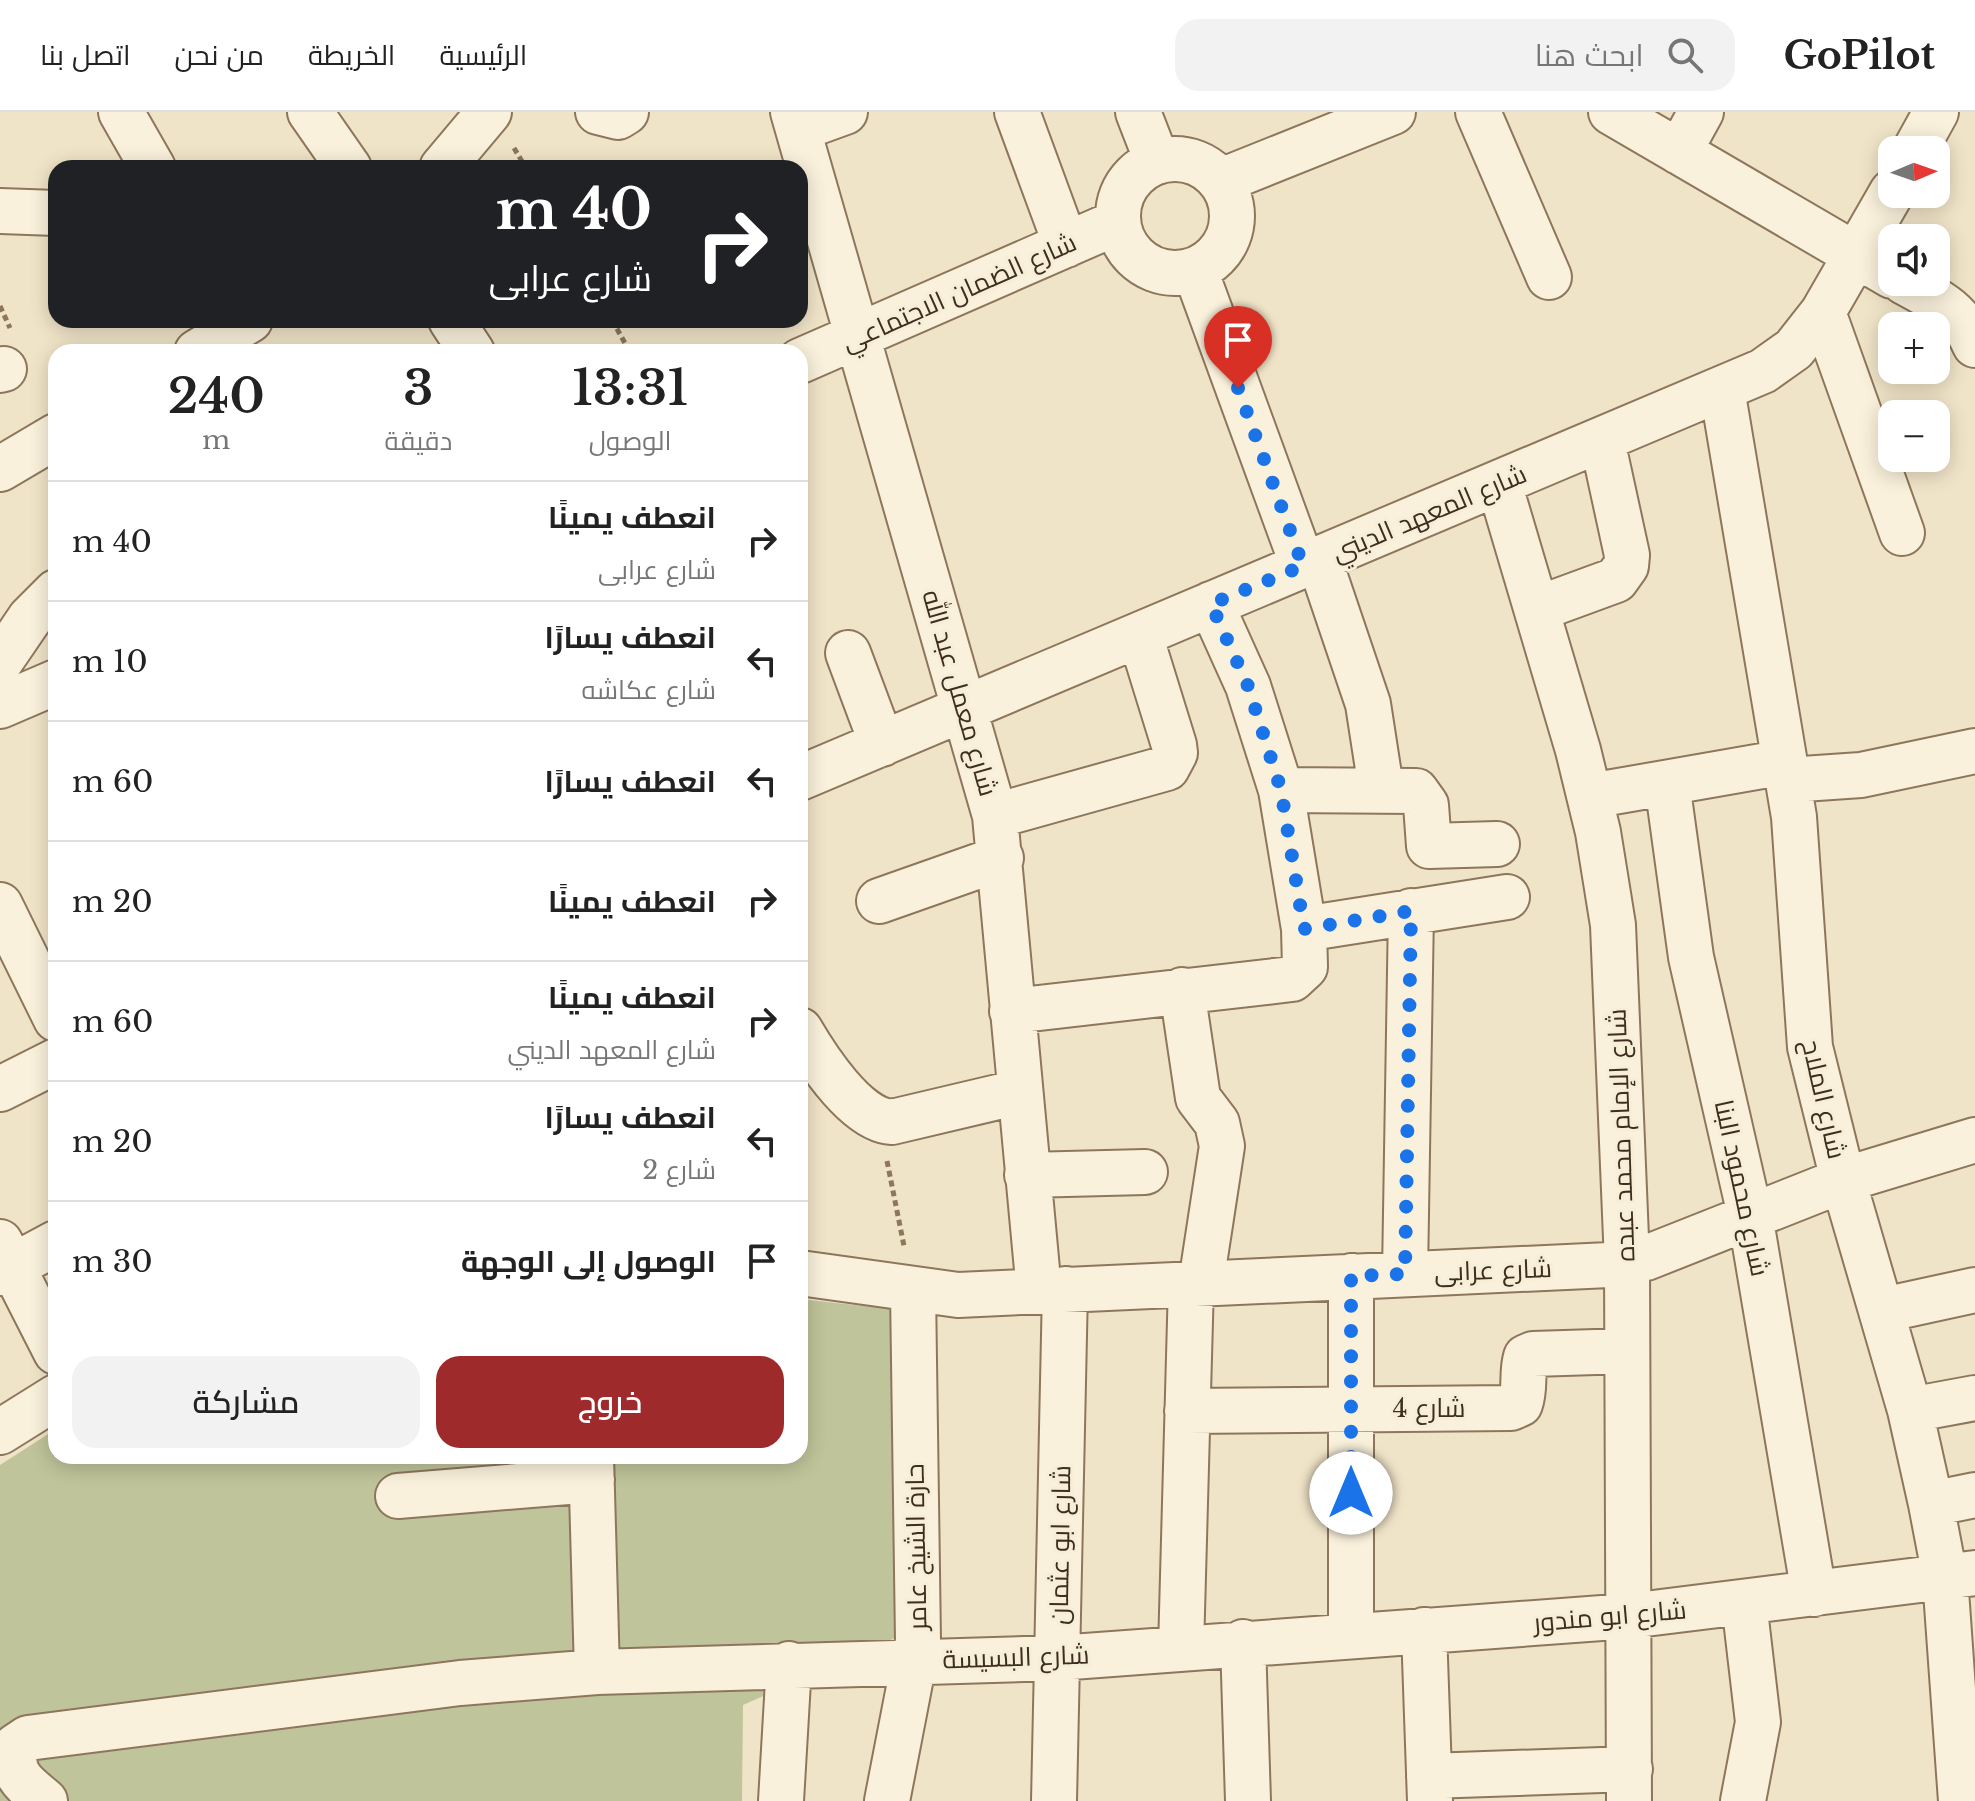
<!DOCTYPE html>
<html lang="ar">
<head>
<meta charset="utf-8">
<style>
  :root { --surface:#fff; --page:#f2f2f2; --text:#222; --muted:#767676; --line:#e0e0e0; --accent:#9e2a2b }
  body { margin:0; font-family:"Libre Baskerville",Cairo,serif; background:var(--page); color:var(--text); direction:rtl; height:100vh; display:flex; flex-direction:column; font-size:30px; white-space:nowrap }
  * { box-sizing:border-box; margin:0 }
  p { font-size:26px; color:var(--muted) }
  .icon { flex:none; width:44px; height:44px; fill:none; stroke:currentColor; stroke-width:2; stroke-linecap:round; stroke-linejoin:round }
  .map { position:relative; flex:1; overflow:hidden; direction:ltr }
  .drawer { position:absolute; left:48px; top:232px; width:760px; height:1120px; display:flex; flex-direction:column; background:var(--surface); border-radius:24px; box-shadow:0 4px 20px #0003; direction:rtl }
  .drawer>* { flex:none }
  .banner { position:absolute; left:48px; top:48px; width:760px; height:168px; border-radius:24px; box-shadow:0 4px 20px #0003; direction:rtl; background:#202124; color:#fff; overflow:hidden }
  .needle { width:52px; rotate:88deg }
  .tools { position:absolute; left:1878px; top:24px; display:grid; gap:16px }
  .tools a { display:grid; place-items:center; width:72px; height:72px; border-radius:16px; background:var(--surface); box-shadow:0 4px 20px #0003; font-size:40px }
  .pin { position:absolute; display:grid; place-items:center; width:68px; height:68px; color:#fff; margin:-82px -34px; border-radius:50% 50% 50% 0; rotate:-45deg; box-shadow:0 0 8px #0007 }
  .pin .icon { rotate:45deg }
  .me { position:absolute; width:88px; margin:-44px; rotate:0deg; stroke-linejoin:round; filter:drop-shadow(0 0 6px #0008) }
  .turn { display:flex; align-items:center; gap:28px; height:168px; padding:0 24px; font-size:36px }
  .turn .icon { width:104px; height:104px; stroke-width:2.5 }
  .turn b { display:block; font-size:56px; line-height:68px }
  .eta { display:flex; justify-content:space-evenly; align-items:center; height:136px; text-align:center }
  .eta b { font-size:48px; font-weight:600; line-height:56px }
  .primary-button { display:flex; gap:16px; margin-top:auto; padding:16px 24px }
  .primary-button a { flex:1; height:92px; border-radius:24px; background:var(--accent); color:#fff; font-size:32px; font-weight:600; line-height:92px; text-align:center }
  .primary-button a+a { background:var(--page); color:var(--text) }
  ul { padding:0; list-style:none }
  li { display:flex; align-items:center; gap:24px; height:120px; padding:0 24px; border-top:2px solid var(--line) }
  li div { flex:1 }
  li b { display:block; font-size:30px }
  li em { font-style:normal }
  header { display:flex; align-items:center; gap:48px; box-sizing:border-box; height:112px; padding:0 40px; background:var(--surface); border-bottom:2px solid var(--line) }
  header strong { font-size:38px }
  nav { display:flex; gap:44px; margin-inline-start:auto; font-size:28px }
  .search { width:560px; height:72px; background:var(--page); display:flex; align-items:center; gap:20px; box-sizing:border-box; padding:0 28px; border-radius:24px; color:var(--muted); font-size:30px }
  .map>svg:first-child { display:block }
  .cemetery { fill:#bfc49a }
  .lines { fill:none; stroke-linecap:round; stroke-linejoin:round }
  .minor-casing { stroke:#8d765c; stroke-width:48 }
  .path { stroke:#8d765c; stroke-width:5; stroke-dasharray:6 4; stroke-linecap:butt }
  .minor { stroke:#faf1dc; stroke-width:44 }
  .route { stroke:#1a73e8; stroke-width:14; stroke-dasharray:0 25.2 }
  .labels { text-anchor:middle; stroke-width:6; stroke-linejoin:round; paint-order:stroke }
  .street-label { font-size:26px; fill:#3d2e20; stroke:#f7eed8 }
</style>
</head>
<body>
<header>
<strong>GoPilot</strong>
<div class="search"><svg class="icon" aria-label="search" viewBox="0 0 24 24"><circle cx="10" cy="10" r="6"/><path d="M15 15l6 6"/></svg>ابحث هنا</div>
<nav><a>الرئيسية</a><a>الخريطة</a><a>من نحن</a><a>اتصل بنا</a></nav>
</header>
<div class="map">
<svg width="1975" height="1689" viewBox="0 0 1975 1689">
  <rect width="100%" height="100%" fill="#f0e4c8"/>
  <!-- cemetery -->
  <path class="cemetery" d="M 800,1187 L 891,1197 L 895,1526 L 743,1593 L 742,1689 L 0,1689 L 0,1353 L 56,1317 L 56,1344 L 800,1344 Z"/>
  <g class="lines">
    <defs>
      <path id="minor" d="M 121,0 L 153,56
        M 310,0 L 349,56
        M 598,0 L 618,5 L 626,0
        M 793,0 L 995,704 L 1039,1179
        M 1017,0 L 1066,133
        M 1138,0 L 1157,49
        M 1478,0 L 1549,165
        M 1611,0 L 1892,164
        M 798,17 L 845,0
        M 1915,38 L 1936,0
        M 1679,40 L 1701,0
        M1118 104a57 57 0 1 1 114 0a57 57 0 1 1-114 0Z
        M 442,56 L 489,0
        M 1221,69 L 1393,0
        M 0,99 L 56,101
        M 1195,158 L 1303,454
        M 1904,170 C 1935,187 1960,198 1975,233
        M 1823,200 L 1902,421
        M 451,208 L 472,240
        M 197,240 L 250,208
        M 800,249 L 1118,110
        M 0,258 L 4,257
        M 1722,277 L 1794,705 L 1810,935 L 1843,1068 L 1910,1298 L 1931,1392 L 1945,1465 L 1961,1689
        M 0,357 L 56,324
        M 1499,371 L 1578,638 L 1598,720 L 1613,813 L 1627,1150 L 1629,1689
        M 1319,447 L 1368,592 L 1381,676
        M 1537,497 L 1616,468 L 1626,454 L 1627,443 L 1602,328
        M 848,541 L 882,632
        M 0,550 L 30,506 L 56,480
        M 0,594 L 56,570
        M 800,666 L 1763,259 L 1794,237 L 1823,200 L 1892,80
        M 1788,668 L 1861,663 L 1975,639
        M 1667,671 L 1691,845 L 1750,1103 L 1814,1482
        M 1281,678 L 1416,679 L 1426,693 L 1429,734 L 1497,732
        M 1590,684 L 1785,650
        M 995,704 L 1167,656 L 1175,641 L 1174,633 L 1140,523
        M 879,789 L 1001,746
        M 0,793 L 56,907
        M 1304,817 L 1507,785
        M 1182,878 L 1198,986 L 1217,1011 L 1222,1034 L 1201,1171
        M 1012,899 L 1292,867 L 1305,855 L 1304,817 L 1281,678 L 1248,574 L 1211,492
        M 800,918 C 817,947 856,1008 892,1010 L 1019,980
        M 0,977 L 56,949
        M 1027,1063 L 1145,1060
        M 0,1130 L 56,1240
        M 0,1161 L 56,1131
        M 800,1161 L 958,1183 L 1609,1153 L 1646,1146 L 1843,1068 L 1975,1028
        M 1405,1162 L 1411,799
        M 1351,1164 L 1351,1522
        M 1883,1198 L 1975,1178
        M 1910,1298 L 1975,1286
        M 1187,1299 L 1511,1296 L 1520,1292 C 1526,1276 1521,1261 1526,1245 L 1533,1242 L 1627,1239
        M 0,1320 L 56,1285
        M 591,1344 L 597,1560
        M 398,1384 L 592,1368
        M 1931,1392 L 1975,1383
        M 1424,1518 L 1430,1689
        M 1243,1530 L 1248,1689
        M 1181,1537 L 1191,1172
        M 1429,1664 L 1630,1657
        M 45,1689 C 25,1672 9,1663 16,1634 L 28,1626 L 460,1571 L 597,1560 L 1058,1546 L 1629,1504 L 1975,1461
        M 781,1689 L 789,1552
        M 887,1689 L 918,1529 L 913,1178
        M 1054,1689 L 1065,1177
        M 1743,1689 L 1758,1610 L 1744,1490"/>
    </defs>
    <!-- minor casing -->
    <use href="#minor" class="minor-casing"/>
    <!-- path -->
    <path class="path" d="M 514,36 L 526,56
      M 0,194 L 10,216
      M 612,208 L 630,240
      M 887,1049 L 904,1134"/>
    <!-- minor -->
    <use href="#minor" class="minor"/>
  </g>
  <g class="lines">
    <!-- route -->
    <path class="route" d="M 1238,276 L 1303,454 L 1211,492 L 1248,574 L 1281,678 L 1304,817 L 1411,799 L 1405,1162 L 1351,1164 L 1351,1381"/>
  </g>
  <g class="labels">
    <!-- street labels -->
    <g class="street-label">
      <text transform="translate(959 180) rotate(-24)" y="9">شارع الضمان الاجتماعي</text>
      <text transform="translate(1429 401) rotate(-23)" y="9">شارع المعهد الديني</text>
      <text transform="translate(960 581) rotate(74)" y="9">شارع معمل عبد الله</text>
      <text transform="translate(1824 987) rotate(77)" y="9">شارع الملاح</text>
      <text transform="translate(1621 1023) rotate(-92)" y="9">شارع الإمام محمد عبده</text>
      <text transform="translate(1742 1076) rotate(78)" y="9">شارع محمود البنا</text>
      <text transform="translate(1493 1158) rotate(-2)" y="9">شارع عرابى</text>
      <text x="1429" y="1305">شارع 4</text>
      <text transform="translate(1060 1433) rotate(-89)" y="9">شارع ابو عثمان</text>
      <text transform="translate(916 1435) rotate(-91)" y="9">حارة الشيخ عامر</text>
      <text transform="translate(1610 1504) rotate(-5)" y="9">شارع ابو مندور</text>
      <text transform="translate(1016 1545) rotate(-2)" y="9">شارع البسيسة</text>
    </g>
  </g>
</svg>
<div class="tools">
<a><svg class="needle" viewBox="-14 -14 28 28"><path d="M0-13l5 13h-10z" fill="#e53935"/><path d="M0 13l5-13h-10z" fill="#767676"/></svg></a>
<a><svg class="icon" aria-label="sound" viewBox="0 0 24 24"><path d="M4 9h4l5-4v14l-5-4H4zM17 9q2 3 0 6"/></svg></a>
<a>+</a>
<a>−</a>
</div>
<div class="pin" style="left:1238px;top:276px;background:#d93025"><svg class="icon" aria-label="arrive" viewBox="0 0 24 24"><path d="M6 21V4h12l-3 4 3 4H6"/></svg></div>
<svg class="me" style="left:1351px;top:1381px" viewBox="-20 -20 40 40"><circle r="19" fill="#fff"/><path d="M0-13L10 11 0 6-10 11z" fill="#1a73e8"/></svg>
<div class="banner">
<div class="turn"><svg class="icon" aria-label="right" viewBox="0 0 24 24"><path d="M7 20v-9h11M14 6l5 5-5 5"/></svg><div><b>40 m</b>شارع عرابى</div></div>
</div>
<section class="drawer">
<div class="eta">
<div><b>13:31</b><p>الوصول</p></div>
<div><b>3</b><p>دقيقة</p></div>
<div><b>240</b><p>m</p></div>
</div>
<ul>
<li><svg class="icon" aria-label="right" viewBox="0 0 24 24"><path d="M7 20v-9h11M14 6l5 5-5 5"/></svg><div><b>انعطف يمينًا</b><p>شارع عرابى</p></div><em>40 m</em></li>
<li><svg class="icon" aria-label="left" viewBox="0 0 24 24"><path d="M17 20v-9H6M10 6l-5 5 5 5"/></svg><div><b>انعطف يسارًا</b><p>شارع عكاشه</p></div><em>10 m</em></li>
<li><svg class="icon" aria-label="left" viewBox="0 0 24 24"><path d="M17 20v-9H6M10 6l-5 5 5 5"/></svg><div><b>انعطف يسارًا</b></div><em>60 m</em></li>
<li><svg class="icon" aria-label="right" viewBox="0 0 24 24"><path d="M7 20v-9h11M14 6l5 5-5 5"/></svg><div><b>انعطف يمينًا</b></div><em>20 m</em></li>
<li><svg class="icon" aria-label="right" viewBox="0 0 24 24"><path d="M7 20v-9h11M14 6l5 5-5 5"/></svg><div><b>انعطف يمينًا</b><p>شارع المعهد الديني</p></div><em>60 m</em></li>
<li><svg class="icon" aria-label="left" viewBox="0 0 24 24"><path d="M17 20v-9H6M10 6l-5 5 5 5"/></svg><div><b>انعطف يسارًا</b><p>شارع 2</p></div><em>20 m</em></li>
<li><svg class="icon" aria-label="arrive" viewBox="0 0 24 24"><path d="M6 21V4h12l-3 4 3 4H6"/></svg><div><b>الوصول إلى الوجهة</b></div><em>30 m</em></li>
</ul>
<div class="primary-button"><a>خروج</a><a>مشاركة</a></div>
</section>
</div>
</body>
</html>
